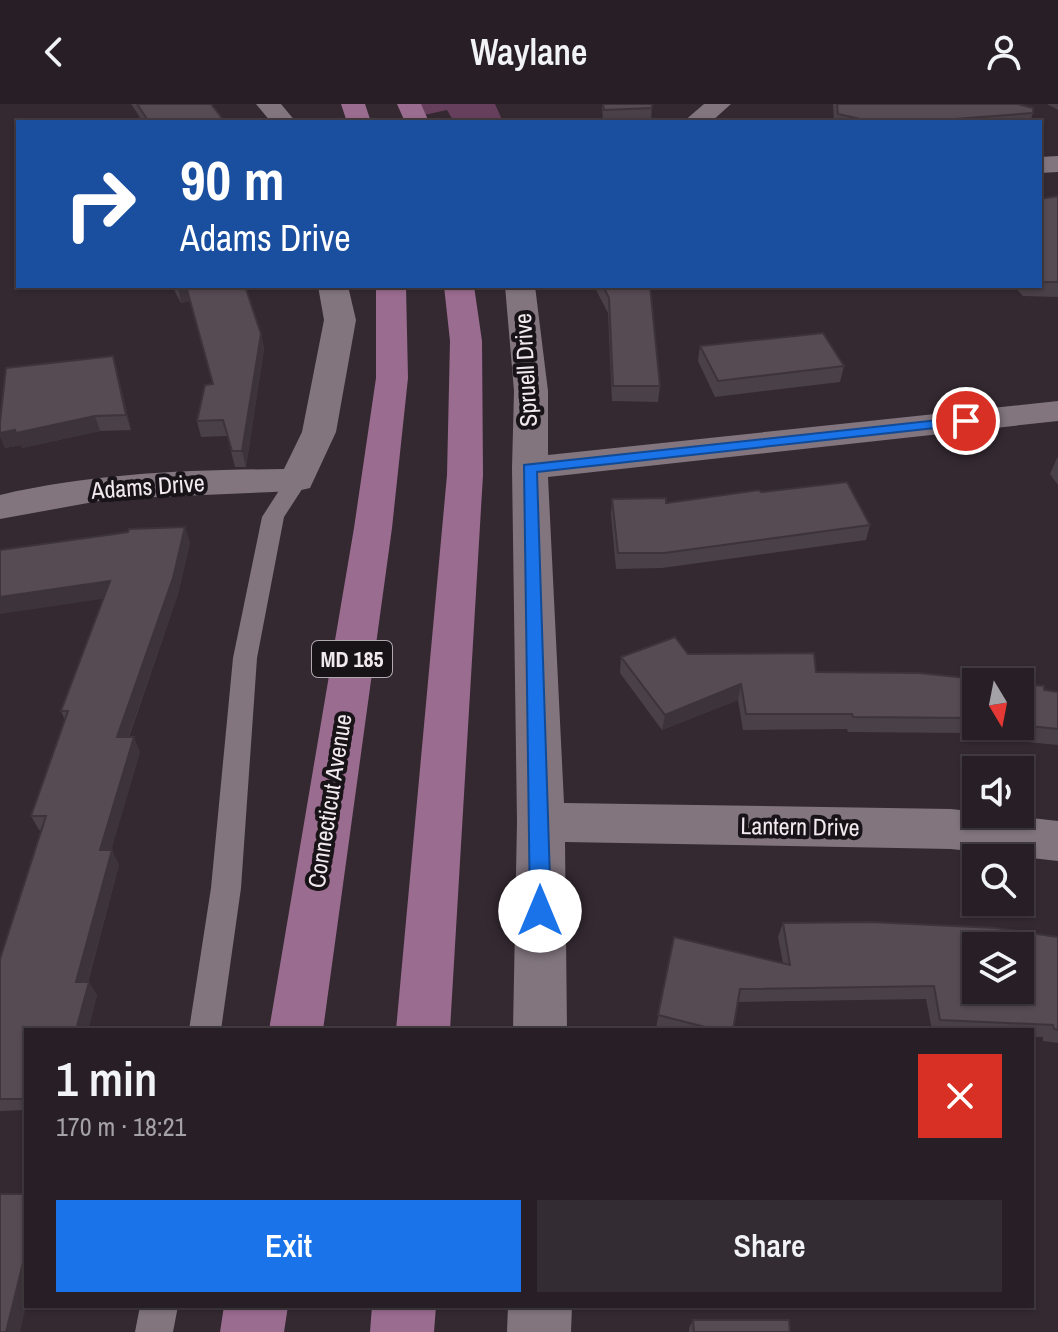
<!DOCTYPE html>
<html lang="en">
<head>
<meta charset="utf-8">
<style>
  :root { --surface:#271f25; --page:#332c32; --text:#f1f3f6; --muted:#a4a2a7; --line:#433d42; --accent:#1a73e8 }
  body { margin:0; font-family:"Archivo Narrow",sans-serif; background:var(--page); color:var(--text); height:100vh; display:flex; flex-direction:column; font-size:30px; white-space:nowrap }
  * { box-sizing:border-box; margin:0 }
  p { font-size:26px; color:var(--muted) }
  .icon { flex:none; width:44px; height:44px; fill:none; stroke:currentColor; stroke-width:2; stroke-linecap:round; stroke-linejoin:round }
  .map { position:relative; flex:1; overflow:hidden }
  .sheet { position:absolute; left:24px; top:924px; width:1010px; height:280px; display:flex; flex-direction:column; background:var(--surface); border-radius:0px; box-shadow:0 2px 6px #0004,0 0 0 2px var(--line) }
  .sheet>* { flex:none }
  .banner { position:absolute; left:16px; top:16px; width:1026px; height:168px; border-radius:0px; box-shadow:0 2px 6px #0004,0 0 0 2px var(--line); background:#1a4fa0; color:#fff; overflow:hidden }
  .needle { width:52px; rotate:170deg }
  .buttons { position:absolute; left:962px; top:564px; display:grid; gap:16px }
  .buttons a { display:grid; place-items:center; width:72px; height:72px; border-radius:0px; background:var(--surface); box-shadow:0 2px 6px #0004,0 0 0 2px var(--line); font-size:40px }
  .pin { position:absolute; display:grid; place-items:center; width:68px; height:68px; color:#fff; margin:-34px; border:4px solid #fff; border-radius:50%; box-shadow:0 2px 8px #0007 }
  .me { position:absolute; width:88px; margin:-44px; rotate:0deg; stroke-linejoin:round; filter:drop-shadow(0 0 6px #0008) }
  .turn { display:flex; align-items:center; gap:28px; height:168px; padding:0 32px; font-size:36px }
  .turn .icon { width:104px; height:104px; stroke-width:2.5 }
  .turn b { display:block; font-size:56px; line-height:68px }
  .round { display:grid; place-items:center; flex:none; width:84px; height:84px; border-radius:0px; background:var(--page) }
  .headline { display:flex; align-items:center; justify-content:space-between; height:136px; padding:0 32px }
  h1 { font-size:48px; font-weight:600; line-height:60px }
  .primary-button { display:flex; gap:16px; margin-top:auto; padding:16px 32px }
  .primary-button a { flex:1; height:92px; border-radius:0px; background:var(--accent); color:#fff; font-size:32px; font-weight:600; line-height:92px; text-align:center }
  .primary-button a+a { background:var(--page); color:var(--text) }
  header { display:flex; justify-content:space-between; align-items:center; height:104px; padding:0 32px; background:var(--surface); font-size:36px; font-weight:600 }
  .map>svg:first-child { display:block }
  .green { fill:#663f5d }
  .lines { fill:none; stroke-linecap:round; stroke-linejoin:round }
  .lane { fill:#82757e; fill-rule:evenodd }
  .street { fill:#82757e; fill-rule:evenodd }
  .primary { fill:#9a6c8f; fill-rule:evenodd }
  .wall { fill:#4a4047 }
  .shaded-wall { fill:#3c343a }
  .building { fill:#564a53; stroke:#3c343a; stroke-width:2; fill-rule:evenodd }
  .route { fill:#1a73e8; stroke:#114b97; stroke-width:2 }
  .labels { text-anchor:middle; stroke-width:8; stroke-linejoin:round; paint-order:stroke }
  .shield { fill:#181317; stroke:#b0a9ae; stroke-width:2 }
  .shield-label { font-size:22px; font-weight:bold; fill:#f1e9ee }
  .street-label { font-size:24px; fill:#f1e9ee; stroke:#181317 }
</style>
</head>
<body>
<header><svg class="icon" aria-label="back" viewBox="0 0 24 24"><path d="M15 5l-7 7 7 7"/></svg>Waylane<svg class="icon" aria-label="person" viewBox="0 0 24 24"><circle cx="12" cy="8" r="4"/><path d="M4 21q1-7 8-7t8 7"/></svg></header>
<div class="map">
<svg width="1058" height="1228" viewBox="0 0 1058 1228">
  <rect width="100%" height="100%" fill="#342931"/>
  <!-- green -->
  <path class="green" d="M 409,0 L 495,0 L 503,18 L 454,18 L 447,6 L 415,13 Z"/>
  <g class="lines">
    <!-- lane -->
    <path class="lane" d="M 297,369 L 308,376 L 284,413 L 257,554 L 241,784 L 221,926 L 189,926 L 211,784 L 233,554 L 262,413 L 289,371 Z
      M 140,1202 L 178,1202 L 173,1228 L 135,1228 Z"/>
    <!-- street -->
    <path class="street" d="M 256,0 L 281,0 L 296,18 L 271,18 Z
      M 704,0 L 731,0 L 711,18 L 683,18 Z
      M 1058,52 L 1058,68 L 1040,69 L 1040,53 Z
      M 318,182 L 348,182 L 356,216 L 336,328 L 310,384 L 297,387 L 110,395 L 0,415 L 0,391 C 94,369 188,366 284,365 L 302,328 L 324,216 Z
      M 505,182 L 535,182 L 548,287 L 548,351 L 1058,297 L 1058,317 L 548,373 L 564,699 L 951,705 L 1058,717 L 1058,757 L 951,745 L 565,738 L 567,926 L 513,926 L 517,718 L 512,364 L 514,287 Z
      M 508,1202 L 572,1202 L 571,1228 L 507,1228 Z"/>
    <!-- primary -->
    <path class="primary" d="M 341,0 L 365,0 L 371,18 L 347,18 Z
      M 397,0 L 421,0 L 429,18 L 405,18 Z
      M 376,182 L 406,182 L 408,274 L 392,424 L 323,926 L 269,926 L 354,424 L 376,274 Z
      M 444,182 L 474,182 L 482,237 L 483,371 L 450,926 L 396,926 L 447,371 L 450,237 Z
      M 224,1202 L 288,1202 L 284,1228 L 220,1228 Z
      M 372,1202 L 436,1202 L 434,1228 L 370,1228 Z"/>
  </g>
  <!-- wall -->
  <path class="wall" d="M 131,0 L 211,0 L 225,18 L 143,18 Z
    M 602,0 L 652,0 L 651,17 L 603,18 Z
    M 833,0 L 1018,0 L 1033,9 L 1030,18 L 834,18 Z
    M 1047,0 L 1058,0 L 1058,6 Z
    M 1058,92 L 1058,193 L 1023,192 L 1014,182 L 1040,182 L 1040,95 Z
    M 172,182 L 245,182 L 261,230 L 264,245 L 246,363 L 235,363 L 227,332 L 201,333 L 197,317 L 213,281 L 190,197 L 181,199 Z
    M 594,182 L 650,182 L 660,282 L 658,298 L 612,297 L 608,209 Z
    M 700,242 L 844,262 L 840,278 L 715,293 L 698,257 Z
    M 113,252 L 117,267 L 131,326 L 100,327 L 22,344 L 21,341 L 5,344 L 0,332 L 0,318 Z
    M 1057,354 L 1058,354 L 1058,381 L 1050,370 Z
    M 761,388 L 870,421 L 866,436 L 662,464 L 616,465 L 611,410 L 612,395 L 666,399 Z
    M 185,423 L 190,439 L 178,490 L 129,633 L 140,648 L 111,746 L 119,761 L 88,878 L 97,891 L 88,926 L 26,926 L 26,1006 L 0,1007 L 0,855 L 42,726 L 39,726 L 31,712 L 65,616 L 61,607 Z
    M 688,550 L 816,568 L 976,578 L 976,622 L 1020,622 L 1020,580 L 1058,588 L 1058,641 L 964,632 L 964,629 L 848,628 L 847,625 L 743,626 L 738,596 L 662,626 L 620,569 L 621,553 Z
    M 783,819 L 1058,833 L 1058,939 L 1043,937 L 1043,933 L 1032,933 L 1032,926 L 932,926 L 926,895 L 738,898 L 733,926 L 664,926 L 656,924 L 674,833 L 783,859 L 778,833 Z
    M 693,1216 L 790,1228 L 689,1228 L 689,1224 Z"/>
  <!-- shaded-wall -->
  <path class="shaded-wall" d="M 186,182 L 190,197 L 181,199 L 178,184 Z
    M 261,230 L 264,245 L 246,363 L 242,347 Z
    M 113,252 L 117,267 L 131,326 L 126,311 Z
    M 95,312 L 100,327 L 22,344 L 21,341 L 5,344 L 0,332 L 0,329 Z
    M 185,423 L 190,439 L 178,490 L 123,648 L 117,633 Z
    M 110,477 L 116,493 L 0,510 L 0,493 Z
    M 741,580 L 738,596 L 662,626 L 665,611 Z
    M 134,633 L 140,648 L 107,761 L 100,746 Z
    M 112,746 L 119,761 L 84,891 L 76,878 Z
    M 89,878 L 97,891 L 88,926 L 76,926 Z
    M 26,1147 L 26,1202 L 20,1228 L 6,1228 Z"/>
  <!-- building -->
  <path class="building" d="M 137,0 L 211,0 L 225,18 L 149,18 Z
    M 603,0 L 652,0 L 652,4 L 604,6 Z
    M 837,0 L 1018,0 L 1033,4 L 1033,9 L 930,17 L 929,18 L 873,18 L 838,10 Z
    M 1058,92 L 1058,178 L 1040,178 L 1040,95 Z
    M 176,182 L 245,182 L 261,230 L 242,347 L 232,347 L 223,316 L 197,317 L 205,281 L 213,280 L 186,182 L 178,184 Z
    M 603,182 L 650,182 L 660,282 L 613,282 L 609,194 Z
    M 823,229 L 844,262 L 718,277 L 700,242 Z
    M 113,252 L 126,311 L 95,312 L 16,329 L 15,326 L 0,329 L 0,318 L 6,264 Z
    M 847,378 L 870,421 L 664,449 L 618,449 L 612,395 L 666,394 L 666,399 L 759,386 L 761,388 Z
    M 185,423 L 173,474 L 117,633 L 134,633 L 100,746 L 112,746 L 76,878 L 89,878 L 76,926 L 26,926 L 26,995 L 0,995 L 0,855 L 46,712 L 31,712 L 68,607 L 61,607 L 110,477 L 0,493 L 0,446 L 128,428 L 129,425 Z
    M 675,533 L 688,550 L 814,549 L 816,568 L 919,569 L 1006,578 L 976,578 L 976,617 L 972,617 L 971,614 L 853,613 L 852,610 L 746,610 L 741,580 L 665,611 L 621,553 Z
    M 1020,580 L 1044,582 L 1044,586 L 1058,588 L 1058,625 L 1020,621 Z
    M 871,818 L 996,824 L 1058,833 L 1058,926 L 1054,925 L 1053,921 L 940,916 L 934,882 L 740,885 L 733,926 L 717,926 L 658,911 L 674,833 L 790,861 L 783,819 ZM 976,842 L 1020,842 L 1020,886 L 976,886 Z
    M 0,1090 L 26,1090 L 26,1147 L 6,1228 L 0,1228 Z
    M 693,1216 L 789,1216 L 790,1228 L 694,1228 Z"/>
  <!-- route -->
  <path class="route" d="M 966,313 L 971,314 L 971,320 L 537,368 L 551,807 L 548,814 L 540,816 L 533,814 L 530,807 L 524,361 Z"/>
  <g class="labels">
    <!-- shield labels -->
    <rect class="shield" x="312" y="537" width="80" height="36" rx="6"/>
    <g class="shield-label">
      <text x="352" y="563">MD 185</text>
    </g>
    <!-- street labels -->
    <g class="street-label">
      <text transform="translate(526 266) rotate(-93)" y="8">Spruell Drive</text>
      <text transform="translate(148 383) rotate(-4)" y="8">Adams Drive</text>
      <text transform="translate(330 697) rotate(-81)" y="8">Connecticut Avenue</text>
      <text transform="translate(800 723) rotate(1)" y="8">Lantern Drive</text>
    </g>
  </g>
</svg>
<div class="buttons">
<a><svg class="needle" viewBox="-14 -14 28 28"><path d="M0-13l5 13h-10z" fill="#e53935"/><path d="M0 13l5-13h-10z" fill="#a4a2a7"/></svg></a>
<a><svg class="icon" aria-label="sound" viewBox="0 0 24 24"><path d="M4 9h4l5-4v14l-5-4H4zM17 9q2 3 0 6"/></svg></a>
<a><svg class="icon" aria-label="search" viewBox="0 0 24 24"><circle cx="10" cy="10" r="6"/><path d="M15 15l6 6"/></svg></a>
<a><svg class="icon" aria-label="layers" viewBox="0 0 24 24"><path d="M12 4l9 5-9 5-9-5zM3 14l9 5 9-5"/></svg></a>
</div>
<div class="pin" style="left:966px;top:317px;background:#d93025"><svg class="icon" aria-label="arrive" viewBox="0 0 24 24"><path d="M6 21V4h12l-3 4 3 4H6"/></svg></div>
<svg class="me" style="left:540px;top:807px" viewBox="-20 -20 40 40"><circle r="19" fill="#fff"/><path d="M0-13L10 11 0 6-10 11z" fill="#1a73e8"/></svg>
<div class="banner">
<div class="turn"><svg class="icon" aria-label="right" viewBox="0 0 24 24"><path d="M7 20v-9h11M14 6l5 5-5 5"/></svg><div><b>90 m</b>Adams Drive</div></div>
</div>
<section class="sheet">
<div class="headline"><div><h1>1 min</h1><p>170 m · 18:21</p></div><a class="round" style="background:#d93025;color:#fff"><svg class="icon" aria-label="close" viewBox="0 0 24 24"><path d="M6 6l12 12M18 6L6 18"/></svg></a></div>
<div class="primary-button"><a>Exit</a><a>Share</a></div>
</section>
</div>
</body>
</html>
